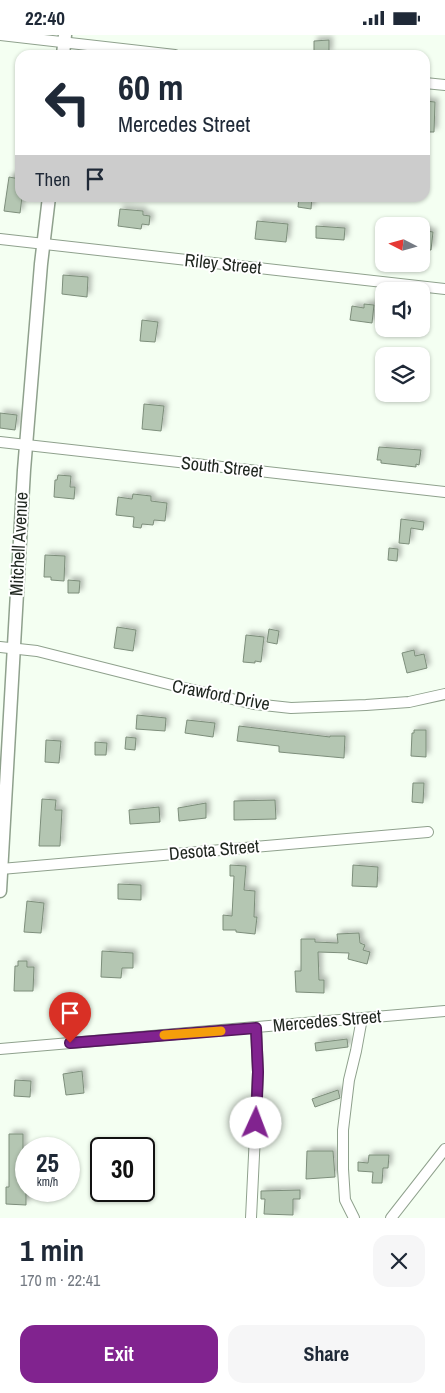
<!DOCTYPE html>
<html lang="en">
<head>
<meta charset="utf-8">
<style>
  :root { --surface:#fff; --page:#f6f6f7; --text:#1f2937; --muted:#747a83; --accent:#81238f }
  body { margin:0; font-family:"Archivo Narrow",sans-serif; background:var(--page); color:var(--text); height:100vh; display:flex; flex-direction:column; font-size:19px; white-space:nowrap }
  * { box-sizing:border-box; margin:0 }
  p { font-size:16px; color:var(--muted) }
  .icon { flex:none; width:28px; height:28px; fill:none; stroke:currentColor; stroke-width:2; stroke-linecap:round; stroke-linejoin:round }
  .map { position:relative; height:1183px; overflow:hidden }
  .sheet { display:flex; flex-direction:column; background:var(--surface); flex:1 }
  .sheet>* { flex:none }
  .banner { position:absolute; left:15px; top:15px; width:415px; height:152px; border-radius:15px; box-shadow:0 1px 4px #0004; background:#fff; color:var(--text); overflow:hidden }
  .needle { width:32px; rotate:276deg }
  .fabs { position:absolute; left:375px; top:182px; display:grid; gap:10px }
  .fabs a { display:grid; place-items:center; width:55px; height:55px; border-radius:10px; background:var(--surface); box-shadow:0 1px 4px #0004; font-size:25px }
  .speed { position:absolute; left:15px; top:1102px; display:flex; gap:10px; font-size:25px; font-weight:700; text-align:center }
  .speed>* { display:grid; place-content:center; width:65px; height:65px; border-radius:50%; background:var(--surface); box-shadow:0 1px 4px #0004; line-height:1 }
  .speed small { font-size:12px; font-weight:400 }
  .speed .limit { border:2px solid #111; border-radius:8px; background:#fff; color:#111 }
  .pin { position:absolute; display:grid; place-items:center; width:42px; height:42px; color:#fff; margin:-51px -21px; border-radius:50% 50% 50% 0; rotate:-45deg; box-shadow:0 0 5px #0007 }
  .pin .icon { rotate:45deg }
  .me { position:absolute; width:55px; margin:-28px; rotate:2deg; stroke-linejoin:round; filter:drop-shadow(0 0 4px #0008) }
  .turn { display:flex; align-items:center; gap:18px; height:105px; padding:0 20px; font-size:22px }
  .turn .icon { width:65px; height:65px; stroke-width:2.5 }
  .turn b { display:block; font-size:35px; line-height:42px }
  .then { display:flex; align-items:center; height:48px; padding:0 20px; background:#0003; gap:10px; font-size:19px }
  .round { display:grid; place-items:center; flex:none; width:52px; height:52px; border-radius:15px; background:var(--page) }
  .overview { display:flex; align-items:center; justify-content:space-between; height:85px; padding:0 20px }
  h1 { font-size:30px; font-weight:800; line-height:38px }
  .cta { display:flex; gap:10px; margin-top:auto; padding:10px 20px }
  .cta a { flex:1; height:58px; border-radius:15px; background:var(--accent); color:#fff; font-size:20px; font-weight:800; line-height:58px; text-align:center }
  .cta a+a { background:var(--page); color:var(--text) }
  .status { display:flex; justify-content:space-between; align-items:center; height:35px; padding:0 25px; background:var(--surface); direction:ltr }
  .status svg { height:14px; fill:currentColor }
  .map>svg:first-child { display:block }
  .building { fill:#b4c6b2; stroke:#7d8e7b; filter:url(#shadow) }
  .lines { fill:none; stroke-linecap:round; stroke-linejoin:round }
  .minor-casing { stroke:#8fa18d; stroke-width:12 }
  .tertiary-casing { stroke:#8fa18d; stroke-width:15 }
  .minor { stroke:#fff; stroke-width:10 }
  .tertiary { stroke:#fff; stroke-width:12 }
  .route-casing { stroke:#54175d; stroke-width:12 }
  .route { stroke:#81238f; stroke-width:9 }
  .slow { stroke:#f59e0b; stroke-width:9 }
  .labels { text-anchor:middle; stroke-width:4; stroke-linejoin:round; paint-order:stroke }
  .street-label { font-size:18px; fill:#1f261f; stroke:#fff }
</style>
</head>
<body>
<div class="status"><b>22:40</b><svg viewBox="0 0 49 12"><path d="M0 12V9h3v3zM5 12V6h3v6zM10 12V3h3v9zM15 12V0h3v12zM26 1h20v11H26zM47 4h2v5h-2z"/></svg></div>
<div class="map">
<svg width="445" height="1183" viewBox="0 0 445 1183">
  <defs>
    <filter id="shadow"><feDropShadow dx="3.5" dy="-3.5" stdDeviation="2.5" flood-color="#0004"/></filter>
  </defs>
  <rect width="100%" height="100%" fill="#f4fff2"/>
  <!-- building -->
  <path class="building" d="M 329,5 L 329,18 L 314,19 L 314,6 Z
    M 425,66 L 435,67 L 434,97 L 425,97 Z
    M 9,142 L 20,144 L 20,162 L 22,162 L 20,178 L 4,176 Z
    M 299,162 L 312,162 L 311,174 L 298,172 Z
    M 120,174 L 143,176 L 143,180 L 150,181 L 149,190 L 142,189 L 141,194 L 118,191 Z
    M 257,186 L 288,189 L 286,207 L 255,204 Z
    M 316,191 L 345,193 L 344,205 L 316,203 Z
    M 421,195 L 433,197 L 431,215 L 421,214 Z
    M 63,240 L 88,242 L 87,262 L 62,259 Z
    M 364,269 L 374,270 L 372,288 L 350,285 L 352,271 L 364,273 Z
    M 142,285 L 158,287 L 155,307 L 140,306 Z
    M 144,369 L 164,371 L 161,396 L 142,394 Z
    M 0,378 L 17,380 L 15,395 L 0,393 Z
    M 379,412 L 421,415 L 419,430 L 416,429 L 416,432 L 381,428 L 381,425 L 377,425 Z
    M 58,440 L 71,441 L 70,452 L 75,452 L 74,464 L 54,462 L 55,445 L 57,445 Z
    M 133,459 L 151,461 L 151,466 L 167,468 L 165,486 L 154,485 L 153,490 L 142,489 L 141,493 L 133,492 L 134,482 L 116,480 L 118,462 L 132,464 Z
    M 401,484 L 424,487 L 423,495 L 411,493 L 409,509 L 399,508 Z
    M 389,513 L 398,514 L 397,526 L 388,525 Z
    M 45,520 L 65,521 L 64,546 L 51,545 L 51,542 L 44,542 Z
    M 68,545 L 80,546 L 79,558 L 68,558 Z
    M 117,592 L 136,595 L 133,616 L 114,613 Z
    M 269,594 L 279,596 L 277,609 L 267,607 Z
    M 246,600 L 264,602 L 261,627 L 255,626 L 255,628 L 243,627 Z
    M 414,615 L 415,621 L 424,619 L 427,633 L 407,638 L 402,618 Z
    M 137,680 L 166,683 L 165,696 L 136,694 Z
    M 187,685 L 215,688 L 213,702 L 185,698 Z
    M 239,691 L 330,702 L 330,701 L 345,701 L 344,723 L 279,717 L 279,711 L 237,706 Z
    M 414,695 L 426,695 L 426,722 L 411,721 L 412,698 L 414,698 Z
    M 126,702 L 136,703 L 135,715 L 125,714 Z
    M 46,705 L 61,706 L 59,728 L 45,727 Z
    M 95,707 L 107,708 L 106,720 L 95,720 Z
    M 413,748 L 424,748 L 423,768 L 412,767 Z
    M 42,764 L 56,765 L 55,775 L 62,775 L 60,811 L 39,811 Z
    M 275,765 L 276,784 L 234,785 L 234,766 Z
    M 206,768 L 206,783 L 179,786 L 178,773 Z
    M 159,772 L 160,787 L 130,789 L 129,775 Z
    M 230,830 L 246,831 L 244,855 L 255,856 L 254,882 L 257,882 L 255,899 L 236,897 L 236,895 L 223,895 L 223,880 L 232,881 L 234,841 L 230,841 Z
    M 353,830 L 378,832 L 377,852 L 352,851 Z
    M 118,849 L 141,850 L 141,865 L 118,864 Z
    M 27,866 L 44,868 L 41,898 L 24,897 Z
    M 359,898 L 360,908 L 365,910 L 363,915 L 370,917 L 367,929 L 348,924 L 349,918 L 318,917 L 319,945 L 324,945 L 324,958 L 296,957 L 295,936 L 301,936 L 301,904 L 315,904 L 315,907 L 338,908 L 337,899 Z
    M 102,916 L 133,918 L 133,933 L 122,933 L 121,943 L 101,942 Z
    M 18,926 L 27,926 L 27,932 L 34,932 L 33,956 L 14,956 L 15,931 L 18,931 Z
    M 347,1004 L 348,1012 L 316,1016 L 315,1008 Z
    M 82,1036 L 84,1058 L 66,1060 L 63,1039 Z
    M 15,1045 L 31,1046 L 30,1062 L 14,1061 Z
    M 338,1055 L 340,1063 L 315,1072 L 312,1064 Z
    M 9,1099 L 23,1099 L 23,1123 L 26,1123 L 26,1170 L 6,1169 L 6,1152 L 9,1152 Z
    M 307,1116 L 333,1116 L 335,1142 L 306,1144 Z
    M 369,1120 L 389,1120 L 388,1133 L 383,1133 L 382,1148 L 372,1148 L 373,1137 L 358,1136 L 358,1127 L 368,1128 Z
    M 300,1155 L 300,1164 L 293,1164 L 293,1180 L 264,1179 L 265,1164 L 261,1164 L 261,1156 Z"/>
  <g class="lines">
    <defs>
      <path id="minor" d="M 0,0 L 175,20
        M 425,48 L 445,50
        M 0,204 L 445,254
        M 0,407 L 445,457
        M 0,612 L 37,616 L 180,652 L 254,669 L 291,673 L 366,670 L 409,667 L 445,659
        M 1,834 L 428,797
        M 0,1014 L 445,976
        M 251,1183 L 258,1037 L 256,993
        M 354,1183 L 345,1165 L 343,1134 L 343,1095 L 349,1045 L 356,1016 L 362,983
        M 391,1183 L 445,1114"/>
      <path id="tertiary" d="M 63,20 L 65,0
        M 0,856 L 24,435 L 41,229 L 49,162"/>
    </defs>
    <!-- minor casing -->
    <use href="#minor" class="minor-casing"/>
    <!-- tertiary casing -->
    <use href="#tertiary" class="tertiary-casing"/>
    <!-- minor -->
    <use href="#minor" class="minor"/>
    <!-- tertiary -->
    <use href="#tertiary" class="tertiary"/>
  </g>
  <g class="lines">
    <defs>
      <path id="route" d="M 70,1008 L 256,993 L 258,1037 L 256,1088"/>
    </defs>
    <!-- route casing -->
    <use href="#route" class="route-casing"/>
    <!-- route -->
    <use href="#route" class="route"/>
    <!-- slow -->
    <path class="slow" d="M 164,1000 L 221,996"/>
  </g>
  <g class="labels">
    <!-- street labels -->
    <g class="street-label">
      <text transform="translate(223 229) rotate(6)" y="6">Riley Street</text>
      <text transform="translate(222 432) rotate(6)" y="6">South Street</text>
      <text transform="translate(19 509) rotate(-87)" y="6">Mitchell Avenue</text>
      <text transform="translate(221 660) rotate(11)" y="6">Crawford Drive</text>
      <text transform="translate(214 815) rotate(-5)" y="6">Desota Street</text>
      <text transform="translate(327 986) rotate(-5)" y="6">Mercedes Street</text>
    </g>
  </g>
</svg>
<div class="fabs">
<a><svg class="needle" viewBox="-14 -14 28 28"><path d="M0-13l5 13h-10z" fill="#e53935"/><path d="M0 13l5-13h-10z" fill="#747a83"/></svg></a>
<a><svg class="icon" aria-label="sound" viewBox="0 0 24 24"><path d="M4 9h4l5-4v14l-5-4H4zM17 9q2 3 0 6"/></svg></a>
<a><svg class="icon" aria-label="layers" viewBox="0 0 24 24"><path d="M12 4l9 5-9 5-9-5zM3 14l9 5 9-5"/></svg></a>
</div>
<div class="speed"><div>25<small>km/h</small></div><div class="limit">30</div></div>
<div class="pin" style="left:70px;top:1008px;background:#d93025"><svg class="icon" aria-label="arrive" viewBox="0 0 24 24"><path d="M6 21V4h12l-3 4 3 4H6"/></svg></div>
<svg class="me" style="left:256px;top:1088px" viewBox="-20 -20 40 40"><circle r="19" fill="#fff"/><path d="M0-13L10 11 0 6-10 11z" fill="#81238f"/></svg>
<div class="banner">
<div class="turn"><svg class="icon" aria-label="left" viewBox="0 0 24 24"><path d="M17 20v-9H6M10 6l-5 5 5 5"/></svg><div><b>60 m</b>Mercedes Street</div></div>
<div class="then">Then<svg class="icon" aria-label="arrive" viewBox="0 0 24 24"><path d="M6 21V4h12l-3 4 3 4H6"/></svg></div>
</div>
</div>
<section class="sheet">
<div class="overview"><div><h1>1 min</h1><p>170 m · 22:41</p></div><a class="round"><svg class="icon" aria-label="close" viewBox="0 0 24 24"><path d="M6 6l12 12M18 6L6 18"/></svg></a></div>
<div class="cta"><a>Exit</a><a>Share</a></div>
</section>
</body>
</html>
